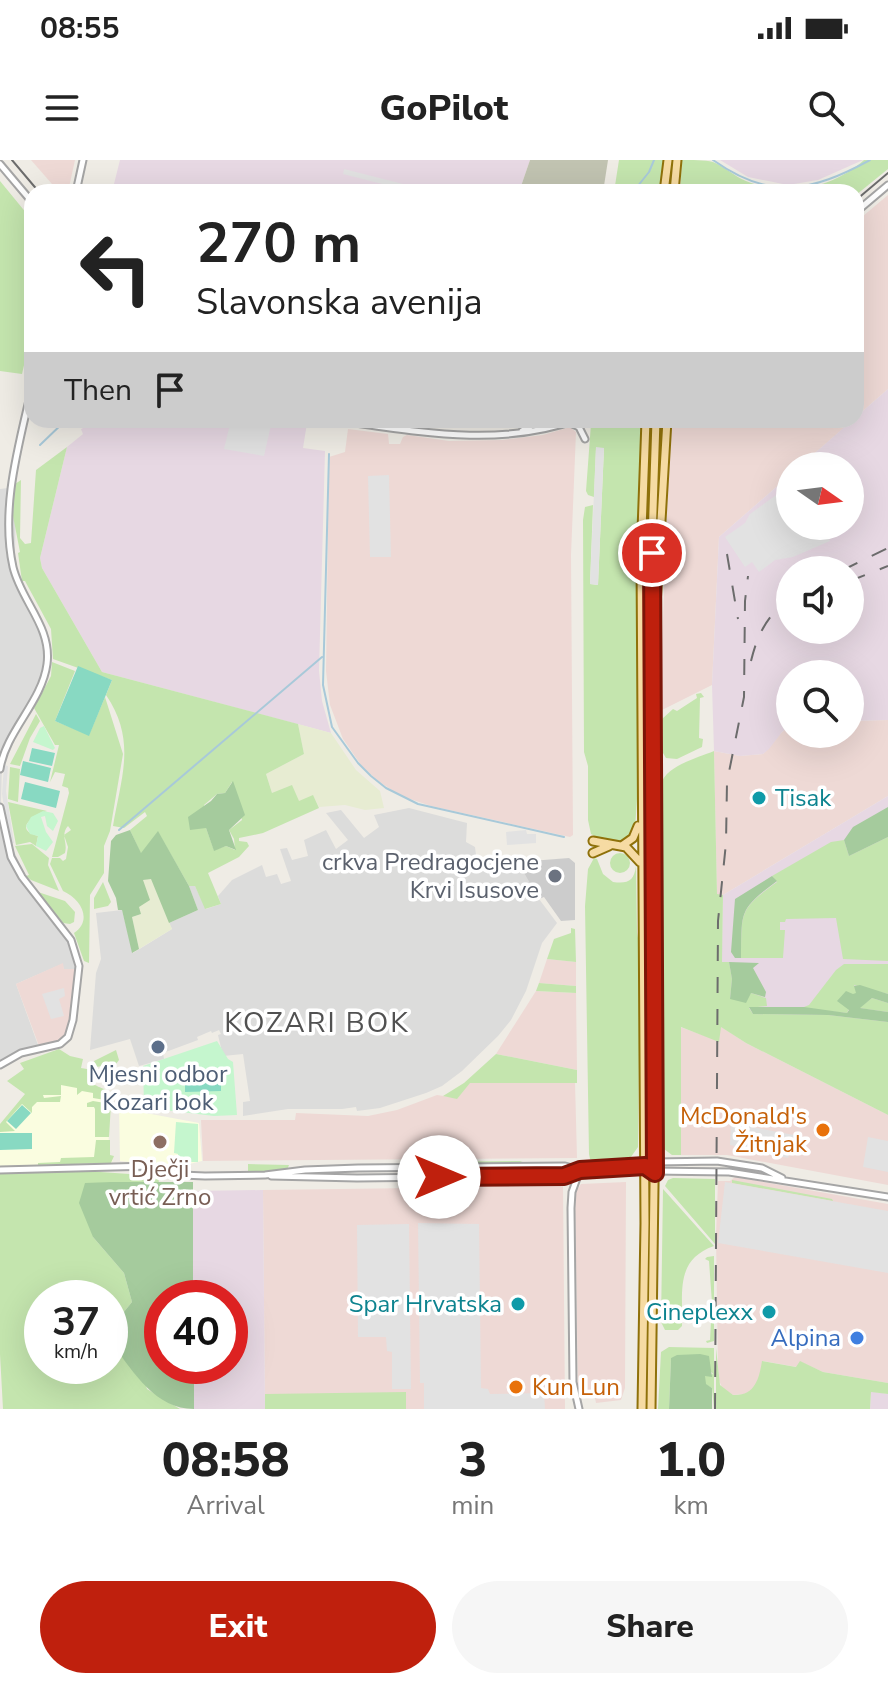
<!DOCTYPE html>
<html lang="en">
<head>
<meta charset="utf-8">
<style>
  :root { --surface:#fff; --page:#f6f6f6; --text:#222; --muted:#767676; --accent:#bf200d }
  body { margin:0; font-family:"Nunito Sans",sans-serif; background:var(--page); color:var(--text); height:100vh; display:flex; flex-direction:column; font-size:30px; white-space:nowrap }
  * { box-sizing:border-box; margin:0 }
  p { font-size:26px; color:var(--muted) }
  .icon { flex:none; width:44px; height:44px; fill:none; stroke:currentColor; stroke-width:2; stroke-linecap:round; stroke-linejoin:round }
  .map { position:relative; height:1249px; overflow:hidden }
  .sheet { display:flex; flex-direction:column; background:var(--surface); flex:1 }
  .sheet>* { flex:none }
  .banner { position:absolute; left:24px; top:24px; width:840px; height:244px; border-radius:24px; box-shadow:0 8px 32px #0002; background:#fff; color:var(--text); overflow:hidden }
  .needle { width:52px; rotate:104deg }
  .buttons { position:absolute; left:776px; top:292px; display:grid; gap:16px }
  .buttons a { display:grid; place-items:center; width:88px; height:88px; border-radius:50%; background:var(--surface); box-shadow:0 8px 32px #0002; font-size:40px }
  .speed { position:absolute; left:24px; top:1120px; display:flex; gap:16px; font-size:40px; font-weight:700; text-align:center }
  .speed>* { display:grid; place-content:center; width:104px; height:104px; border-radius:50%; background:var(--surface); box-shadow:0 8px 32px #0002; line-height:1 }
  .speed small { font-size:20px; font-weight:400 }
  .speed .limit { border:12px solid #d22; background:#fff; color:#111 }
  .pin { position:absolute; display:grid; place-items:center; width:68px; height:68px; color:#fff; margin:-34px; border:4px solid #fff; border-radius:50%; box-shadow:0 2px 8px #0007 }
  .me { position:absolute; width:88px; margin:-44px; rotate:90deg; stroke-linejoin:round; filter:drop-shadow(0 0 6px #0008) }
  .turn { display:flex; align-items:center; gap:28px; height:168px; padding:0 40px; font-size:36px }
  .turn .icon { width:104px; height:104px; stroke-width:2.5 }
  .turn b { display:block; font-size:56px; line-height:68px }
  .then { display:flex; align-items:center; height:76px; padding:0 40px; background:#0003; gap:16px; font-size:30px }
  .eta { display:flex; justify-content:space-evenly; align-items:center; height:136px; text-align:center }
  .eta b { font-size:48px; font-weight:800; line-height:56px }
  .cta { display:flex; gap:16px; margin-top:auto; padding:16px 40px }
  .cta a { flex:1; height:92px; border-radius:48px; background:var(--accent); color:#fff; font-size:32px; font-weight:800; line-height:92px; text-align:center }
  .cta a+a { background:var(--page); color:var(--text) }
  .status { display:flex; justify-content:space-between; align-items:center; height:56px; padding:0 40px; background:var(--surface); direction:ltr }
  .status svg { height:22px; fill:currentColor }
  header { display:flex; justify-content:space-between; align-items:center; height:104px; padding:0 40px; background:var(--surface); font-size:36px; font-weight:800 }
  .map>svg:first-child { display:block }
  .residential { fill:#dcdcdb }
  .commercial { fill:#eed9d5 }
  .industrial { fill:#e7d8e3; fill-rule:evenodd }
  .education { fill:#fafde0 }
  .religious { fill:#ccc }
  .construction { fill:#c1c3b1 }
  .farmland { fill:#e7ecd2 }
  .grass { fill:#c4e5ae; fill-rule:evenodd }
  .forest { fill:#a5cb9d }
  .park { fill:#c5f6ce }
  .pitch { fill:#88d9c2 }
  .parking { fill:#e2e2e2 }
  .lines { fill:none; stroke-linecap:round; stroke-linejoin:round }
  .stream { stroke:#a8c9d9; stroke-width:2 }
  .minor-casing { stroke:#a5a5a5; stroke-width:9 }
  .major-casing { stroke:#8f710a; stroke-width:11 }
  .minor { stroke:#fff; stroke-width:5 }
  .major { stroke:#f6dba3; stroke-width:7 }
  .tram { stroke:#6c6c6c; stroke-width:2 }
  .rail { stroke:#6c6c6c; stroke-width:2; stroke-dasharray:16 16; stroke-linecap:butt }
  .route-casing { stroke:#7c1508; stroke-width:20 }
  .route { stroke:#bf200d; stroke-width:14 }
  .culture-dot { fill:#0f9aa8; stroke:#fff; stroke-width:3 }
  .worship-dot { fill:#6b7280; stroke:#fff; stroke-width:3 }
  .service-dot { fill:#5c6f8a; stroke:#fff; stroke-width:3 }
  .food-dot { fill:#e8710a; stroke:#fff; stroke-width:3 }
  .education-dot { fill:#8d6e63; stroke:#fff; stroke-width:3 }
  .shop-dot { fill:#3f7fe0; stroke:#fff; stroke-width:3 }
  .labels { text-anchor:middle; stroke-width:7; stroke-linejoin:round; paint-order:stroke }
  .culture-label { font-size:24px; fill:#0d838f; stroke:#fff; text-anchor:end }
  .worship-label { font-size:24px; fill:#5b616d; stroke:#fff; text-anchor:end }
  .service-label { font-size:24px; fill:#4e5e75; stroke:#fff }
  .food-label { font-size:24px; fill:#c56008; stroke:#fff; text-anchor:end }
  .education-label { font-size:24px; fill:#785e54; stroke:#fff }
  .shop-label { font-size:24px; fill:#366cbe; stroke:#fff; text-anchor:end }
  .quarter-label { font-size:28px; letter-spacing:2px; fill:#515151; stroke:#fff }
</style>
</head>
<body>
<div class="status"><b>08:55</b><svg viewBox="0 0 49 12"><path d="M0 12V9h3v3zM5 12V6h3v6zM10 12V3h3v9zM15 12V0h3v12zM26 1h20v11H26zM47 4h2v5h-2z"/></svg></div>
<header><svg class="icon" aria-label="menu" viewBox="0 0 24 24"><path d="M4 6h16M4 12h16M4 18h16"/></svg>GoPilot<svg class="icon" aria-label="search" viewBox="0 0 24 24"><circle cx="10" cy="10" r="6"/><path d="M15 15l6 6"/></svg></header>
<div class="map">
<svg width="888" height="1249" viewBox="0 0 888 1249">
  <rect width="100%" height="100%" fill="#efece5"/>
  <!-- residential -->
  <path class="residential" d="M 16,327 L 15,394 L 20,432 L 44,479 L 45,522 L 2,604 L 1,641 L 8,678 L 30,726 L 71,785 L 76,807 L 75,809 L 64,809 L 62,804 L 16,824 L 38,885 L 0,901 L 0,329 Z
    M 409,648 L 467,663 L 466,682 L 475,687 L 477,703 L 517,696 L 539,739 L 557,763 L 542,783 L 526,831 L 511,860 L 498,876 L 462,911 L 442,926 L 426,933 L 380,948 L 357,951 L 356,947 L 342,949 L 288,949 L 243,956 L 243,942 L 250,941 L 243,894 L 223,896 L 218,875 L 221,874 L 219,870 L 212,873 L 211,871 L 197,877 L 198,880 L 163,893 L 164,899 L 139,906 L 130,879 L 90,890 L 96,813 L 101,799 L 96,753 L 122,750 L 133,793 L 172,769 L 169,763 L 198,750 L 189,726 L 195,726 L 206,749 L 221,744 L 218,736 L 232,720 L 262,705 L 266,717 L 277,714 L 281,724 L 291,721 L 280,689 L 287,688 L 292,700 L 308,696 L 304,680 L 326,670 L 336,689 L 348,680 L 326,653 L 341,650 L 364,678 L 379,667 L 374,655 Z"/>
  <!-- commercial -->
  <path class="commercial" d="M 31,0 L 75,0 L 68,32 L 59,32 Z
    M 888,35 L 888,229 L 856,257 L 856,62 Z
    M 670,260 L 853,260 L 800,306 L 790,306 L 790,315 L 719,377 L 712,525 L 660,551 Z
    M 570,267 L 576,272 L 571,395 L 573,675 L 570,677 L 431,646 L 401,636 L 378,621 L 361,605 L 343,579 L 330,545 L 326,511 L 329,297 L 345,292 L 348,269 L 388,274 L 389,284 L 400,284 L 403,277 L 407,275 L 449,281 L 502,280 L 543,275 Z
    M 888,560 L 888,636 L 723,735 L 717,735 L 714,591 L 740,596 L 763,594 L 782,572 L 790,566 L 790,574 L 850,574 L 850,561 Z
    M 547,799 L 576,802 L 576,826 L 539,823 Z
    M 63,803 L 64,809 L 75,809 L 72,852 L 68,872 L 58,882 L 39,886 L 16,824 Z
    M 536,831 L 576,833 L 577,910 L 496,894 Z
    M 720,866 L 746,883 L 888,955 L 888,1025 L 727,995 L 681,995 L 680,867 L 719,881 Z
    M 575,922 L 577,998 L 203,1001 L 201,960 L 295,960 L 296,953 L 368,956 L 397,950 L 437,935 L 457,938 L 469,923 Z
    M 735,1017 L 888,1044 L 888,1223 L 823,1212 L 801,1202 L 797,1207 L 763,1201 L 760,1217 L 753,1229 L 746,1234 L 733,1235 L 722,1228 L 719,1220 L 718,1207 L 716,1076 L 718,1021 L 730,1021 Z
    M 626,1022 L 625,1228 L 621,1240 L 596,1243 L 595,1238 L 586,1239 L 578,1235 L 575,1033 L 581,1024 Z
    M 563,1026 L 565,1249 L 265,1249 L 263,1030 Z"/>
  <!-- industrial -->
  <path class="industrial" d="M 120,0 L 530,0 L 519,32 L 112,32 Z
    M 720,0 L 863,0 L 818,20 L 788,25 L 748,17 Z
    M 888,229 L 888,560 L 850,561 L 850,514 L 790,514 L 790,566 L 782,572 L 769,589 L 763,594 L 740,596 L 714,591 L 712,525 L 719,377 L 790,315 L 790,366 L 850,366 L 850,306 L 800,306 ZM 790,410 L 850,410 L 850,470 L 790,470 Z
    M 102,260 L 279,260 L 307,263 L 303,288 L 325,291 L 319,511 L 322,541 L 331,573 L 102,512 L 42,408 L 40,398 L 67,287 L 83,274 L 81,269 Z
    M 888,636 L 888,928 L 721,843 L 723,735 Z
    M 263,1030 L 265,1249 L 194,1249 L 194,1206 L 230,1206 L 230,1138 L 193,1138 L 193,1031 Z
    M 871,1231 L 888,1234 L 888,1249 L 870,1249 Z"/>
  <!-- education -->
  <path class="education" d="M 53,921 L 111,934 L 111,948 L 108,948 L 109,996 L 113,1000 L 111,1003 L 0,1006 L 0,968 L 10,953 Z
    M 119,948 L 199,963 L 202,1001 L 177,1007 L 120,1001 Z"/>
  <!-- religious -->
  <path class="religious" d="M 569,698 L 575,703 L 575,760 L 561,761 L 544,737 L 539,739 L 518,702 Z"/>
  <!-- construction -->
  <path class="construction" d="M 530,0 L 608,0 L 603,32 L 519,32 Z"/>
  <!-- farmland -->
  <path class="farmland" d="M 298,564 L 331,573 L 356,610 L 380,631 L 384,648 L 365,650 L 345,645 L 319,647 L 313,636 L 300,642 L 272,633 L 266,614 L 304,594 Z
    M 151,718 L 172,769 L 139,789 L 132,757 L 141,754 L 138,747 L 143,720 Z"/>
  <!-- grass -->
  <path class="grass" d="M 619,0 L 664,0 L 661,32 L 614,32 Z
    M 682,0 C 691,0 705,0 713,2 C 725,7 734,16 746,21 C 786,38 833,28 864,0 L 888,0 L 888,9 L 856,35 L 856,32 L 680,32 Z
    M 0,21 L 32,60 L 32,170 L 22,214 L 0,211 Z
    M 602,260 L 642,260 L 639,364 L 638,624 L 635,669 L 626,681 L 606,682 L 591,674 L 588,660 L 588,606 L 584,592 L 583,360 L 585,347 L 593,345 L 590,424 L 598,425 L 604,288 L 596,288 L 594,337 L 588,335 L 586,331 L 591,264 Z
    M 650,260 L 653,260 L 649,360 L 649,665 L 646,666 L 645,404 Z
    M 67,287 L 40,398 L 42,408 L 102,512 L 298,564 L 304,594 L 266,614 L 272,633 L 292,625 L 299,641 L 313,635 L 319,648 L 263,673 L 239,678 L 239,681 L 247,682 L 249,686 L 239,697 L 208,713 L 221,744 L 205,749 L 195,726 L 189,726 L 158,672 L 141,694 L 130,670 L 147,656 L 145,652 L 124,668 L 113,666 C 121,617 137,581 106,535 L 112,520 L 53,499 L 51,469 L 25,421 L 22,421 L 18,393 L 20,392 L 13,356 L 15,324 L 21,320 L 20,378 L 25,384 L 31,383 L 36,310 ZM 232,622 L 242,660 L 229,670 L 234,679 L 235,690 L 226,686 L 214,690 L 206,668 L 204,645 L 217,634 L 225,633 Z
    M 52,502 L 75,511 L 55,561 L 89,575 L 105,537 L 123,594 L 110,671 L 104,686 L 104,713 L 90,735 L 89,803 L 84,801 L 74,773 C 93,760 81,739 63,731 L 50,704 L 52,698 L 60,698 L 63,701 L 66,699 L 68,687 L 64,675 L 71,670 L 68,666 C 60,675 68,682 65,693 L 58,697 L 52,697 L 69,633 L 68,628 L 62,626 L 65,614 L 55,612 L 50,622 L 59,585 L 55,585 L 34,548 L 51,516 Z
    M 701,533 L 704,537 L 700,538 L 699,578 L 703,579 L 702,587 L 677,599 L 666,598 L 660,588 L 662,559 L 673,549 L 677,551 L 697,538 L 696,534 Z
    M 36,554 L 40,561 L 30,578 L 20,606 L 10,604 Z
    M 714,591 L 717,734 L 723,735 L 722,802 L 729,802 L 732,819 L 730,839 L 751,833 L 766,838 L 767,846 L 749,848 L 753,854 L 828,855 L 888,862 L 888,955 L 746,883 L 721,867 L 719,882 L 681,867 L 681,995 L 672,995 L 664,989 L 664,951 L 660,936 L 658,746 L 662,697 L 661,624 C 666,606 697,598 714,591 Z
    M 10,607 L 20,609 L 18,642 L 8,639 Z
    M 8,642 L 47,651 C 35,655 12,669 38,676 L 36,686 L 30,682 L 16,685 Z
    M 888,677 L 888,801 L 843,799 L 836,758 L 786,759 L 785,762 L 780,762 L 780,770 L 785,770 L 783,798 L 741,798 C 742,752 738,750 777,722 L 772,716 L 831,682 L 844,680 L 849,696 Z
    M 32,684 L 49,698 L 48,705 L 59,731 L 31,720 L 26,716 L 29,715 L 15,686 Z
    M610 703a10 10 0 1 1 20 0a10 10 0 1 1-20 0Z
    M 647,697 L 650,697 L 653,986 L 650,986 Z
    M 594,698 L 597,699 L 603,714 L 613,722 C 628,724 634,721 636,706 L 637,772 L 640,790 L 638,987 L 628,1001 L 599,1003 L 590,999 L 589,994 L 585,746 L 588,709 Z
    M 103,722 L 111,742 L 108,746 L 94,749 L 94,738 Z
    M 38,732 L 65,741 L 75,752 L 74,762 L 70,764 L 63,763 Z
    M 571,768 L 575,769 L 576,802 L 547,799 L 554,779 L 571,773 Z
    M 844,804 L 888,804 L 888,834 L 854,825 L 857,832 L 847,853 L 806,849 L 804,847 L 809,845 L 836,810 Z
    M 539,823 L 576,826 L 576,833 L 536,831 Z
    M 872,838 L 888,843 L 888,852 L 859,848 Z
    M 59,889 L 70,896 L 83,899 L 81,908 L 93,910 L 91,916 L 95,925 C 104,930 111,929 111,941 L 93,938 L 93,933 L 82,931 L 77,935 L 77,928 L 61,925 L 61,935 L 43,935 L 44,938 L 61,936 L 60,942 L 37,942 L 32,947 L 32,953 L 22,944 L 6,962 L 15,971 L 0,972 L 0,964 L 25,934 L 7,921 L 24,909 L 20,903 Z
    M 116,890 L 119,900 L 116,904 L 96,907 L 94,901 Z
    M 496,894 L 577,910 L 577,923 L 470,923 L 457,939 L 443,936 L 464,923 Z
    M 93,941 L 111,944 L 109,977 L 95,977 L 95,949 L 94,947 L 87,947 L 87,943 Z
    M 96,980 L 110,980 L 110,995 L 114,996 L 111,1003 L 38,1005 L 38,1003 L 60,1002 L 61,998 L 94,997 Z
    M 520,1001 L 525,1003 L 419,1004 L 423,1002 Z
    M 248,1004 L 289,1005 L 287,1010 L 248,1013 Z
    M 86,1011 L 158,1016 L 159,1023 L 111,1022 L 93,1077 L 124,1113 L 132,1142 L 123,1153 L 147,1229 L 180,1249 L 3,1249 L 0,1194 L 0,1014 ZM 42,1138 L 110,1138 L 110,1206 L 42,1206 Z
    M 673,1018 L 715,1019 L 715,1084 L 665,1026 L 668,1020 Z
    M 732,1020 L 832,1039 L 833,1041 L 732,1023 Z
    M 663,1029 L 714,1086 C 675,1100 683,1131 682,1166 L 678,1170 L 665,1170 L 661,1162 Z
    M 714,1096 L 714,1181 L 707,1183 L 706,1181 L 710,1180 L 712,1143 L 709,1101 L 705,1099 L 707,1097 Z
    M 669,1187 L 714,1188 L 714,1249 L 712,1228 L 705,1224 L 705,1216 L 713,1214 L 697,1195 L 671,1198 L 669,1249 L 658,1249 L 661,1192 Z
    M 716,1188 L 720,1225 L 733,1235 C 755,1236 759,1219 762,1201 L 796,1207 L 800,1201 L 823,1212 L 888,1223 L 888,1234 L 871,1232 L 870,1249 L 716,1249 Z
    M 406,1232 L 406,1249 L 265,1249 L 265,1234 Z"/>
  <!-- forest -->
  <path class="forest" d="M 233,621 L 245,655 L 229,670 L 236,690 L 226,686 L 214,691 L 206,668 L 190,670 L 188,657 L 211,641 L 217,634 L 225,633 Z
    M 888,647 L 888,677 L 849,696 L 844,680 L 853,667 Z
    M 130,670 L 141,693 L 158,671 L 189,726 L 198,750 L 169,763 L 151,719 L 143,720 L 150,740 L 139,747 L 141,754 L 132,757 L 139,789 L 132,793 L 122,750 L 118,750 L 116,738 L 108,721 L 111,681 L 116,675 Z
    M 772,716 L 777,721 C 738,750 742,751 741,798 L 735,798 L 731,792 L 735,739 Z
    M 729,802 L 759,803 L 753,808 L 766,832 L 765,837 L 751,833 L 746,843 L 730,839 L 732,819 Z
    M 860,825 L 888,834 L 888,843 L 872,838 L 860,848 L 888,852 L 888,862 L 828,855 L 753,854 L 749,847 L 804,847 L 847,853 L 849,850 L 837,841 L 846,831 L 853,834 L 856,833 L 854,826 Z
    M 111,1022 L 193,1022 L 193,1138 L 162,1138 L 162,1206 L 194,1206 L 194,1249 C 156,1249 134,1213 113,1185 L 123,1153 L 132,1142 L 124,1113 L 93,1077 L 79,1043 L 85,1023 Z
    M 700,1194 L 709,1196 L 712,1217 L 705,1216 L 706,1224 L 712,1228 L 712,1249 L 669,1249 L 671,1198 L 677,1195 Z"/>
  <!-- park -->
  <path class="park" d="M 44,566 L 55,588 L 53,590 L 33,582 L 40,568 Z
    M 43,651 L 53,653 L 58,661 L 53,671 L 47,666 L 45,656 L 41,657 L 46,672 L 53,682 L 46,691 L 36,686 L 38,676 L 30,674 L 26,666 L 31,657 Z
    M 217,881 L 228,899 L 233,902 L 237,955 L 214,956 L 148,948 L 144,944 L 143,906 Z
    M 176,962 L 198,964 L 198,1002 L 178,1002 L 178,994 L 174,993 Z"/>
  <!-- pitch -->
  <path class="pitch" d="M 78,506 L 112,520 L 89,576 L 55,561 Z
    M 32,588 L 55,593 L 52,606 L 29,601 Z
    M 23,601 L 51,608 L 48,622 L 20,615 Z
    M 25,622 L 60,631 L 56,648 L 21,639 Z
    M 221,914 L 221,931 L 185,932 L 185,915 Z
    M 22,945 L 31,953 L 16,969 L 7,961 Z
    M 32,973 L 32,989 L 0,990 L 0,973 Z"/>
  <!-- parking -->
  <path class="parking" d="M 344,9 L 403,24 L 402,29 L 343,14 Z
    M 231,260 L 264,260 L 271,265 L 264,296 L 224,289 Z
    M 596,287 L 604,288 L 598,425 L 590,424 Z
    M 389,315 L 391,397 L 370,397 L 368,316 Z
    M 790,325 L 790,366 L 822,366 L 830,381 L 793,397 L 775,400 L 759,412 L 752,402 L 745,407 L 725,377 L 745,363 L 750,354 Z
    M 4,605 L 8,606 L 6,631 L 14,683 L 10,684 L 2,634 Z
    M 526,670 L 527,674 L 536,674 L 536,683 L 507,685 L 506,672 Z
    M 64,828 L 65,836 L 59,839 L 64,856 L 51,859 L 42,834 Z
    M 731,963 L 794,975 L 788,998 L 730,985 Z
    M 868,977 L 888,981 L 888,1012 L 863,1007 Z
    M 725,1022 L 888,1051 L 888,1113 L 718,1083 Z
    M 418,1063 L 479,1064 L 481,1228 L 488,1229 L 490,1234 L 544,1233 L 545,1249 L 424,1249 L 424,1223 L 420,1223 Z
    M 409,1064 L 411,1229 L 392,1229 L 392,1192 L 387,1191 L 386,1177 L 358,1177 L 357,1065 Z"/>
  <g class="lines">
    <!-- stream -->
    <path class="stream" d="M 713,0 C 770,41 811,32 870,0
      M 633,32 L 649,12 L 654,0
      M 40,285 L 66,260
      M 329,294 L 323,525 L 332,567 L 358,603 L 371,616 L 386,628 L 418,644 L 564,677
      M 119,670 L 322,497"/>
    <defs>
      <path id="minor" d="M 0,4 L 32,42
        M 76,32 L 83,0
        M 856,52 L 888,25
        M 334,260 C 415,271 497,288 576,260
        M 570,263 L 579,267 L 585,279
        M 522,271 L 542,260
        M 0,609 C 6,571 42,542 47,504 C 52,467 21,441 13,407 C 0,348 19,285 32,227
        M 0,647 L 11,697 L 22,717 L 71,780 L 79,806 L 73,860 L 68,877 L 60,884 L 21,893 L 0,905
        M 0,1010 L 151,1006 L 182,1015 L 205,1016 L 265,1015 L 305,1010 L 358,1008 L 565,1006 L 580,1010 L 645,1006 L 655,1002 L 717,1001 L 762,1008 L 782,1018
        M 652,1011 L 729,1012 L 888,1037
        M 271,1016 L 357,1018 L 533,1016 L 570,1015 L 579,1010
        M 579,1249 L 573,1222 L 571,1048 L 572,1032 L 580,1010"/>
      <path id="major" d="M 664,32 L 668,0
        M 674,32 L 677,0
        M 656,445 L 667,260
        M 593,681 L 626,687 L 640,702
        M 623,685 L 633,678 L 638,666
        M 593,693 L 609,686
        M 642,1249 L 645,1063 L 641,398 L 646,260
        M 651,1249 L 655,953 L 651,410 L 656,260"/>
    </defs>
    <!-- minor casing -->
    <use href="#minor" class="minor-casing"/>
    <!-- major casing -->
    <use href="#major" class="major-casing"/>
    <!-- minor -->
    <use href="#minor" class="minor"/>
    <!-- major -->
    <use href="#major" class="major"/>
    <!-- tram -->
    <path class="tram" d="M 12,0 L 39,32
      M 856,40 L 888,13"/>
    <!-- rail -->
    <path class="rail" d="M 727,394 L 738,459
      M 843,410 L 888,388
      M 850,421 L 888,406
      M 751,501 C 757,476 767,454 790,439
      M 715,1249 L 718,761 L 726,683 L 727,622 L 744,537 L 745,441 L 748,416"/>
  </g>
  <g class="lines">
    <defs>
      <path id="route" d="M 439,1017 L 564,1016 L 580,1010 L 645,1006 L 655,1013 L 652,393"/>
    </defs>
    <!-- route casing -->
    <use href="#route" class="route-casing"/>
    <!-- route -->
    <use href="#route" class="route"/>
  </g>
  <!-- markers -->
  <g class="culture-dot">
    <circle cx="759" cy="638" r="8"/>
    <circle cx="518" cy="1144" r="8"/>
    <circle cx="769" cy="1152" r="8"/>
  </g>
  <circle class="worship-dot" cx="555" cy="716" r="8"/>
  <circle class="service-dot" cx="158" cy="887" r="8"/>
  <g class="food-dot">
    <circle cx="823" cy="970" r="8"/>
    <circle cx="516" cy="1227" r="8"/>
  </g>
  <circle class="education-dot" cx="160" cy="982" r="8"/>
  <circle class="shop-dot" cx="857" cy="1178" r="8"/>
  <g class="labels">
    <!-- culture labels -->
    <g class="culture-label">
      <text x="775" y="646" text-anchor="start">Tisak</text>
      <text x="502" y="1152">Spar Hrvatska</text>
      <text x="753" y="1160">Cineplexx</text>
    </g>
    <!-- worship labels -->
    <g class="worship-label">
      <text x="539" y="710">crkva Predragocjene<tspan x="539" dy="28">Krvi Isusove</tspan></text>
    </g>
    <!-- service labels -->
    <g class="service-label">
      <text x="158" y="922">Mjesni odbor<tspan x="158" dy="28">Kozari bok</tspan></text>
    </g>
    <!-- food labels -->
    <g class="food-label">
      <text x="807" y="964">McDonald's<tspan x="807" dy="28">Žitnjak</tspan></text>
      <text x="532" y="1235" text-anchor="start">Kun Lun</text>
    </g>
    <!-- education labels -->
    <g class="education-label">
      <text x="160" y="1017">Dječji<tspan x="160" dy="28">vrtić Zrno</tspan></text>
    </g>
    <!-- shop labels -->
    <g class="shop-label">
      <text x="841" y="1186">Alpina</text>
    </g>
    <!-- quarter labels -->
    <g class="quarter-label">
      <text x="317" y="872">KOZARI BOK</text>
    </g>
  </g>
</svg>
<div class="buttons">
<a><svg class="needle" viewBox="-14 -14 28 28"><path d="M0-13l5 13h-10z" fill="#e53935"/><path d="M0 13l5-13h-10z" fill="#767676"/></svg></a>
<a><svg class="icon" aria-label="sound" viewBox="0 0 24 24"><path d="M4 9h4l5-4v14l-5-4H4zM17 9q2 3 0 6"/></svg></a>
<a><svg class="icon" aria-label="search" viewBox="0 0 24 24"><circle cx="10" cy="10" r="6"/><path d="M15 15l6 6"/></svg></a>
</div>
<div class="speed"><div>37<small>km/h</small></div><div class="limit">40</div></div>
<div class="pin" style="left:652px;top:393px;background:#d93025"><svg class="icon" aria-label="arrive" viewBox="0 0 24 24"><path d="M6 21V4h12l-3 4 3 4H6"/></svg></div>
<svg class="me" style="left:439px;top:1017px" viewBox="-20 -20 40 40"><circle r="19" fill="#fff"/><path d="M0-13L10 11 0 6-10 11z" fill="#bf200d"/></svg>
<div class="banner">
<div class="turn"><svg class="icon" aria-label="left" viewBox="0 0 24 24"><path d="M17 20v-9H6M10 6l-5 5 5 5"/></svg><div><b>270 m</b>Slavonska avenija</div></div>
<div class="then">Then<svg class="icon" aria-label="arrive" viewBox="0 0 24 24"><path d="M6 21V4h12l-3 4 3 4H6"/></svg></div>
</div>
</div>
<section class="sheet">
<div class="eta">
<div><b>08:58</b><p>Arrival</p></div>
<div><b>3</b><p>min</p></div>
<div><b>1.0</b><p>km</p></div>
</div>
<div class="cta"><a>Exit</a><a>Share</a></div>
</section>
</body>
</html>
